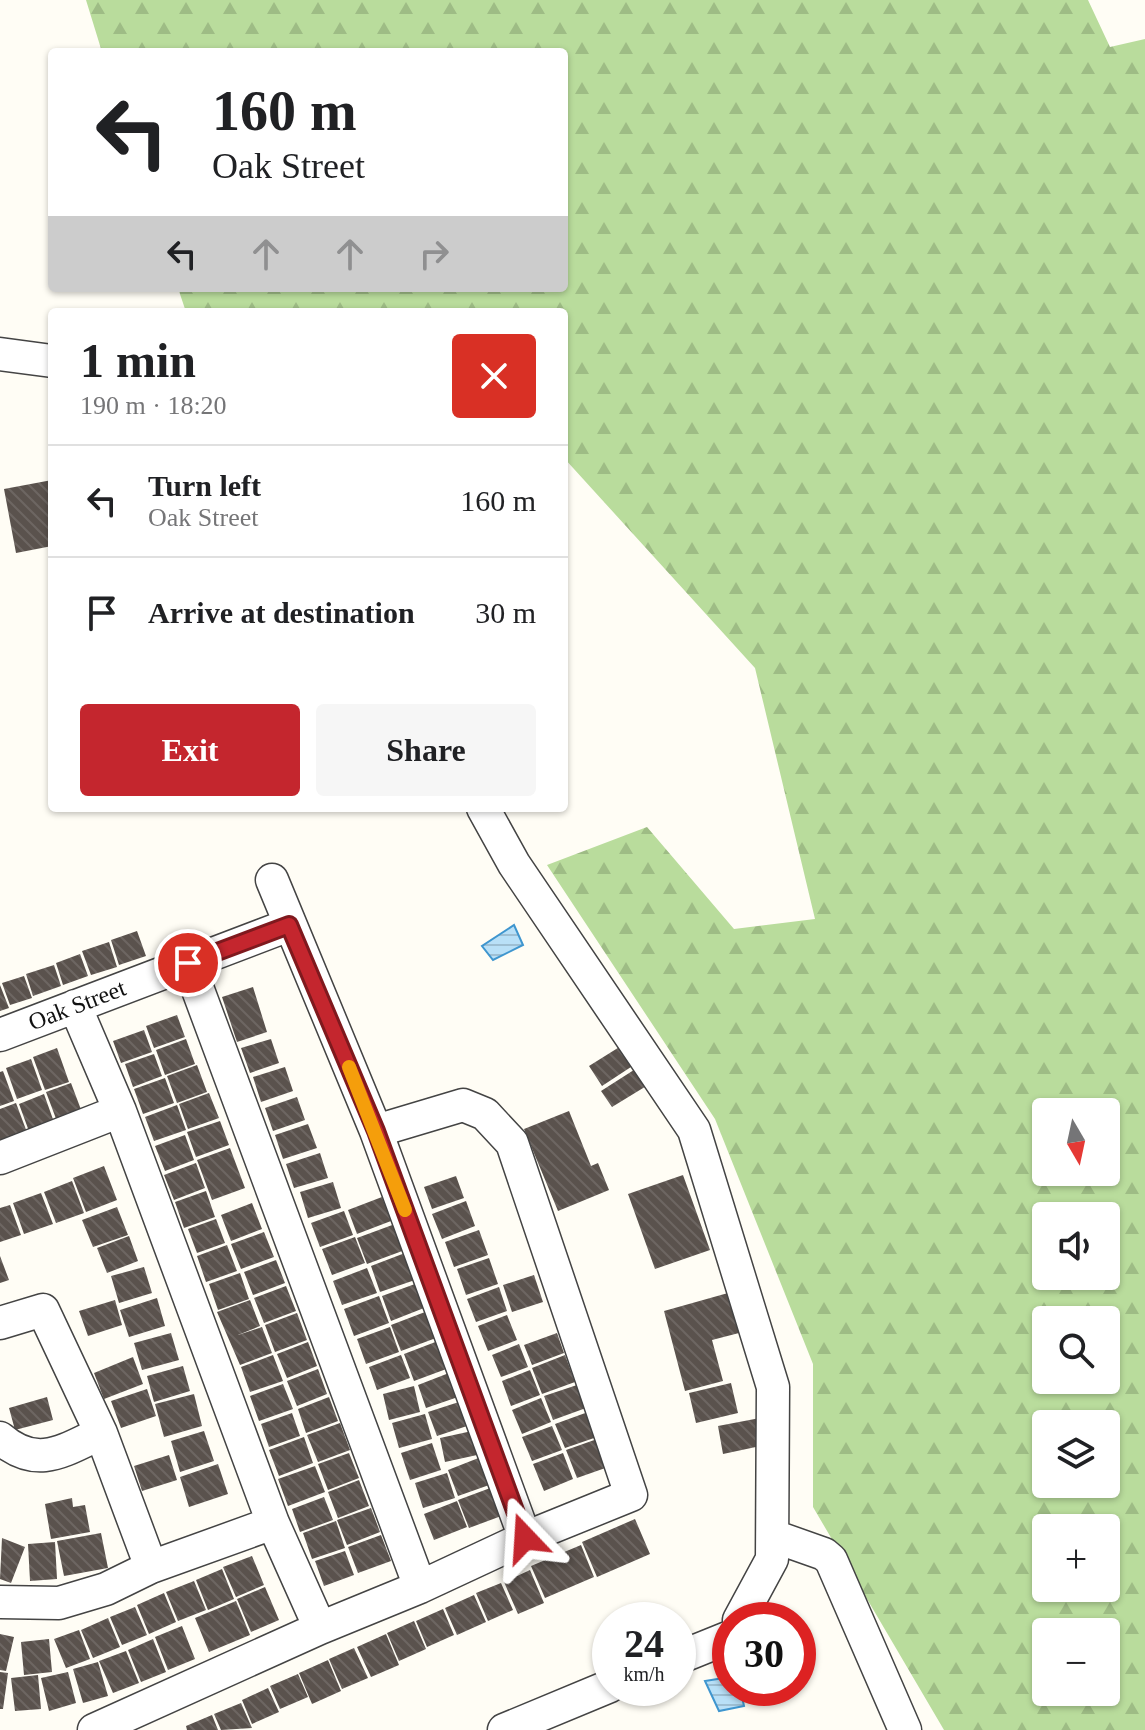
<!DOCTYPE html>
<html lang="en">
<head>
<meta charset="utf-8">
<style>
  :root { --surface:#fff; --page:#f6f6f6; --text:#202124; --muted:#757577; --line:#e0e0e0; --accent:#c4262e }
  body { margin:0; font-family:Georgia,serif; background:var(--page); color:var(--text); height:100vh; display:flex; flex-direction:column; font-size:30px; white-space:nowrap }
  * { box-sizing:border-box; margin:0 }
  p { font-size:26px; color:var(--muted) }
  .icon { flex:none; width:44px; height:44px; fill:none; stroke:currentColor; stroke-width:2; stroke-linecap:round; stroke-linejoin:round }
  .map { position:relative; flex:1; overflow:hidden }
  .sheet { position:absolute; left:48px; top:308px; width:520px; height:504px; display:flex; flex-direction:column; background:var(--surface); border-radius:8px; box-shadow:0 2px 6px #0004 }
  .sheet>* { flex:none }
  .guide { position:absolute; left:48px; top:48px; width:520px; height:244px; border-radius:8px; box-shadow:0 2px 6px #0004; background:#fff; color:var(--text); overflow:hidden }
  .needle { width:52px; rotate:171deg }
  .controls { position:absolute; left:1032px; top:1098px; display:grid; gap:16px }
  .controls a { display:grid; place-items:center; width:88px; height:88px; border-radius:8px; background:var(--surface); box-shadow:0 2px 6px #0004; font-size:40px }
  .speed { position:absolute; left:592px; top:1602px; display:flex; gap:16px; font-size:40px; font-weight:700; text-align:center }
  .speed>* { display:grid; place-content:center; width:104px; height:104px; border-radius:50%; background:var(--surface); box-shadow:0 2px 6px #0004; line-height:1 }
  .speed small { font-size:20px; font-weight:400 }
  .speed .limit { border:12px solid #d22; background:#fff; color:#111 }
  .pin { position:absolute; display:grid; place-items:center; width:68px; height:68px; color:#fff; margin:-34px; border:4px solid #fff; border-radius:50%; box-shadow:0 2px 8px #0007 }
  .me { position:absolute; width:88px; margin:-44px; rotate:340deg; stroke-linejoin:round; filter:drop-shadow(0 0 6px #0008) }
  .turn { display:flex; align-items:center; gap:28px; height:168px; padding:0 32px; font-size:36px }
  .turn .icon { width:104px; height:104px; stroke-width:2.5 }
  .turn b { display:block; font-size:56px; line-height:68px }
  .lanes { display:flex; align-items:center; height:76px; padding:0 32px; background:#0003; justify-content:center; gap:40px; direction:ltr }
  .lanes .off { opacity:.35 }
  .round { display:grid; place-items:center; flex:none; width:84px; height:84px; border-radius:8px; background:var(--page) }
  .summary { display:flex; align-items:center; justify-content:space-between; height:136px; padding:0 32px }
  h1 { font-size:48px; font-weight:600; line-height:60px }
  .cta { display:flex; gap:16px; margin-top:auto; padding:16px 32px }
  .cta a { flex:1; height:92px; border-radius:8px; background:var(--accent); color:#fff; font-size:32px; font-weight:600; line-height:92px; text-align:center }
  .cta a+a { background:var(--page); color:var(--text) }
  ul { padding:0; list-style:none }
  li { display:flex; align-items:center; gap:24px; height:112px; padding:0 32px; border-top:2px solid var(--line) }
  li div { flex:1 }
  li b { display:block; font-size:30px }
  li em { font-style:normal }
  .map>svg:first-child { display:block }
  .forest { fill:url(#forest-firs); fill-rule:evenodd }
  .water { fill:url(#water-rules); stroke:#3f96cf; stroke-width:2 }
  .building { fill:url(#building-back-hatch) }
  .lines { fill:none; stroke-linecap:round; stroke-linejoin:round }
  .minor-casing { stroke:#444; stroke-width:35 }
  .minor { stroke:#fff; stroke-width:32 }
  .route-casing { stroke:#7f191e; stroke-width:20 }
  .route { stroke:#c4262e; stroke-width:14 }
  .slow { stroke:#f59e0b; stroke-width:14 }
  .labels { text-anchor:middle; stroke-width:8; stroke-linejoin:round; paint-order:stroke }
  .street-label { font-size:24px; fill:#111; stroke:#fff }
</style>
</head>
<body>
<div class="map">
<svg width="1145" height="1730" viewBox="0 0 1145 1730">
  <defs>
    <pattern id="forest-firs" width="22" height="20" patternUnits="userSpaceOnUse" patternTransform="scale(2)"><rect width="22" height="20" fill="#b9dc9c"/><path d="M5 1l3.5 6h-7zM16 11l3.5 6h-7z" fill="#9ebc85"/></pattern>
    <pattern id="water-rules" width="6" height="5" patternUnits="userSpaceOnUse" patternTransform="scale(2)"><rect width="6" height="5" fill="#b9e0f7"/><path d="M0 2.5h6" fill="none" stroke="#9ebfd3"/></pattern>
    <pattern id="building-back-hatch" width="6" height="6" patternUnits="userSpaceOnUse" patternTransform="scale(2)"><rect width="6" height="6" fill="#5a524d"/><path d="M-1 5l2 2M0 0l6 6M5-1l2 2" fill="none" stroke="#6d6662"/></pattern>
  </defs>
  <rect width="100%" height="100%" fill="#fffdf5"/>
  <!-- forest -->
  <path class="forest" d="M 86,0 L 1088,0 L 1110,47 L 1145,39 L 1145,1730 L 944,1730 L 813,1507 L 813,1364 L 715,1119 L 547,865 L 647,827 L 734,929 L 815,919 L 755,668 L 564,458 L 564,312 L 186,312 L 178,288 L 564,288 L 564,52 L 102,52 ZM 1046,1112 L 1106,1112 L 1106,1172 L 1046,1172 ZM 1046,1216 L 1106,1216 L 1106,1276 L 1046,1276 ZM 1046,1320 L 1106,1320 L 1106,1380 L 1046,1380 ZM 1046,1424 L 1106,1424 L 1106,1484 L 1046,1484 ZM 1046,1528 L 1106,1528 L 1106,1588 L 1046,1588 ZM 1046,1632 L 1106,1632 L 1106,1692 L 1046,1692 Z"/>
  <!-- water -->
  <path class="water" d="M 514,925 L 523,945 L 493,960 L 482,946 Z
    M 730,1677 L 730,1688 L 740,1688 L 744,1706 L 719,1711 L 705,1681 Z"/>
  <!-- building -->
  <path class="building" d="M 52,480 L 52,546 L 16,553 L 4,489 Z
    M 137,931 L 146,956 L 119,965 L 111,940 Z
    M 109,942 L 117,967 L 91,975 L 82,951 Z
    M 80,954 L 88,976 L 63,985 L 56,963 Z
    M 54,965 L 61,986 L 33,996 L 26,974 Z
    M 24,976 L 32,998 L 10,1005 L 2,983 Z
    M 0,985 L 9,1008 L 0,1011 Z
    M 253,987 L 267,1032 L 237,1042 L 222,997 Z
    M 177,1015 L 185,1037 L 154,1048 L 146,1026 Z
    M 144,1030 L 152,1052 L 121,1063 L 113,1041 Z
    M 186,1039 L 195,1064 L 165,1075 L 156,1050 Z
    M 271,1039 L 279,1063 L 250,1073 L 241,1048 Z
    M 621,1046 L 634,1065 L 602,1086 L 589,1066 Z
    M 57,1048 L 69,1082 L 45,1090 L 33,1057 Z
    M 154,1054 L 162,1076 L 133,1087 L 125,1064 Z
    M 31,1059 L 42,1090 L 17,1099 L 6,1068 Z
    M 197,1065 L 207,1092 L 177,1103 L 167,1076 Z
    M 285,1067 L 293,1091 L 261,1102 L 253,1077 Z
    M 637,1068 L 648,1085 L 612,1107 L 601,1091 Z
    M 3,1071 L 14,1101 L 0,1106 L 0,1072 Z
    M 165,1078 L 174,1103 L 143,1114 L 134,1089 Z
    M 71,1083 L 83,1115 L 58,1124 L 46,1092 Z
    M 209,1093 L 219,1118 L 188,1129 L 179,1104 Z
    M 44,1094 L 55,1125 L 30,1134 L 19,1104 Z
    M 297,1097 L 305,1120 L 273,1131 L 265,1108 Z
    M 16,1103 L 28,1135 L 0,1146 L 0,1109 Z
    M 177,1105 L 186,1130 L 154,1141 L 145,1117 Z
    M 569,1111 L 591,1166 L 598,1163 L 609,1190 L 558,1211 L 524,1129 Z
    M 220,1121 L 229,1145 L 196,1157 L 187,1132 Z
    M 308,1124 L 317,1148 L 283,1159 L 275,1135 Z
    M 185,1135 L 194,1160 L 165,1171 L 155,1146 Z
    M 230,1148 L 245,1188 L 212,1200 L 197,1160 Z
    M 320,1153 L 328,1178 L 294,1188 L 286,1164 Z
    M 196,1163 L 205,1188 L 174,1200 L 164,1175 Z
    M 104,1166 L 117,1200 L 86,1212 L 73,1178 Z
    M 683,1175 L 710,1250 L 655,1269 L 628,1194 Z
    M 456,1176 L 464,1198 L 432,1209 L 424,1187 Z
    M 72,1181 L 84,1213 L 56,1223 L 44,1192 Z
    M 333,1182 L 341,1208 L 308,1218 L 300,1192 Z
    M 206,1191 L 215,1217 L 184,1228 L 175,1202 Z
    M 41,1193 L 53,1224 L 24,1234 L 13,1203 Z
    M 382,1197 L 391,1221 L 357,1234 L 348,1210 Z
    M 466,1201 L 475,1226 L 442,1239 L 432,1214 Z
    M 252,1203 L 262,1229 L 231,1241 L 221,1215 Z
    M 10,1205 L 21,1235 L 0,1242 L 0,1208 Z
    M 117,1207 L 128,1235 L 93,1247 L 82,1220 Z
    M 344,1211 L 353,1235 L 320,1247 L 311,1223 Z
    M 216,1219 L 225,1243 L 197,1253 L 188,1229 Z
    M 395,1224 L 405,1250 L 367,1264 L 357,1238 Z
    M 479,1230 L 488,1255 L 454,1267 L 445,1242 Z
    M 264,1232 L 274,1257 L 241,1269 L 231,1244 Z
    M 129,1236 L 138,1261 L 107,1273 L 97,1248 Z
    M 355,1237 L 365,1263 L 332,1275 L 322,1249 Z
    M 227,1245 L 237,1271 L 206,1282 L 197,1256 Z
    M 405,1253 L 415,1280 L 380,1292 L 371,1266 Z
    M 0,1256 L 9,1280 L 0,1283 Z
    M 489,1258 L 498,1284 L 466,1295 L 457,1269 Z
    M 276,1260 L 285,1283 L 253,1295 L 244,1272 Z
    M 144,1267 L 152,1293 L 119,1303 L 111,1276 Z
    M 367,1268 L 377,1293 L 342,1305 L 333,1281 Z
    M 240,1273 L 249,1299 L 218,1310 L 209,1284 Z
    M 534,1275 L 543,1302 L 512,1312 L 503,1285 Z
    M 415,1284 L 424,1308 L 391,1321 L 382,1296 Z
    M 286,1286 L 296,1311 L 264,1323 L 254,1298 Z
    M 499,1287 L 507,1311 L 476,1322 L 467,1299 Z
    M 728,1293 L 739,1333 L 712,1340 L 723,1381 L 685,1391 L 664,1311 Z
    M 379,1296 L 389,1323 L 354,1336 L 344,1309 Z
    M 157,1298 L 165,1326 L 129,1337 L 120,1310 Z
    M 115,1300 L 122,1325 L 88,1336 L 79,1311 Z
    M 250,1300 L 260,1326 L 238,1335 L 262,1327 L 272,1353 L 240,1365 L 217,1312 Z
    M 425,1312 L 436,1338 L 401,1351 L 391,1325 Z
    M 297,1313 L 307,1340 L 275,1352 L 265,1325 Z
    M 507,1315 L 517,1340 L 488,1351 L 478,1326 Z
    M 390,1327 L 399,1352 L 366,1364 L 357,1339 Z
    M 171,1333 L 179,1360 L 142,1370 L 134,1343 Z
    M 557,1333 L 564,1353 L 532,1365 L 524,1345 Z
    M 438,1341 L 449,1368 L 414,1381 L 404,1354 Z
    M 308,1342 L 317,1366 L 287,1378 L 277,1354 Z
    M 519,1344 L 528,1367 L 501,1377 L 492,1355 Z
    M 273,1355 L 283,1381 L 250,1392 L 241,1367 Z
    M 401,1355 L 410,1378 L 377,1390 L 369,1367 Z
    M 565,1355 L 575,1382 L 542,1394 L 532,1368 Z
    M 133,1357 L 143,1384 L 104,1399 L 94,1373 Z
    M 183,1366 L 190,1391 L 154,1402 L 147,1376 Z
    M 318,1369 L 327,1394 L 297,1406 L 287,1381 Z
    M 530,1370 L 540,1395 L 511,1406 L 502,1381 Z
    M 449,1373 L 458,1397 L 426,1408 L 418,1385 Z
    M 731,1383 L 738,1413 L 696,1423 L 689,1393 Z
    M 283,1384 L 293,1409 L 259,1421 L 250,1396 Z
    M 577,1385 L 586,1408 L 553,1420 L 544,1396 Z
    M 414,1386 L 420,1412 L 389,1420 L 383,1394 Z
    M 147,1389 L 156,1416 L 121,1428 L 111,1401 Z
    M 194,1394 L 202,1426 L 164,1437 L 155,1404 Z
    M 47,1397 L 53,1420 L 15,1430 L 9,1408 Z
    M 329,1397 L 338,1421 L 306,1433 L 298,1409 Z
    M 541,1398 L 551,1422 L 522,1434 L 512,1410 Z
    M 462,1401 L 470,1425 L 437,1436 L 428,1412 Z
    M 588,1412 L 597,1437 L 565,1448 L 555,1424 Z
    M 292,1413 L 300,1436 L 269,1447 L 261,1424 Z
    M 425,1414 L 432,1439 L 399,1448 L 392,1423 Z
    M 760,1418 L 765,1445 L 723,1454 L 718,1426 Z
    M 340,1423 L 350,1450 L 318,1462 L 307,1435 Z
    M 552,1426 L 562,1450 L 532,1461 L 522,1437 Z
    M 204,1431 L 214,1461 L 180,1472 L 171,1441 Z
    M 472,1431 L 477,1455 L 445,1462 L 440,1438 Z
    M 304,1437 L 313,1463 L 279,1476 L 269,1450 Z
    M 600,1438 L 611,1466 L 577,1478 L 566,1450 Z
    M 432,1443 L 441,1470 L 410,1480 L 401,1453 Z
    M 349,1453 L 359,1478 L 328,1490 L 318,1464 Z
    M 563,1453 L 573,1479 L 544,1491 L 533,1464 Z
    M 169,1455 L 177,1480 L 142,1491 L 134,1466 Z
    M 481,1457 L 492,1484 L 458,1496 L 448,1470 Z
    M 218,1464 L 228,1494 L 189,1507 L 180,1477 Z
    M 315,1466 L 325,1492 L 288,1506 L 278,1479 Z
    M 447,1473 L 455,1498 L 423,1508 L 415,1483 Z
    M 359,1480 L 369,1506 L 338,1518 L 328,1492 Z
    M 493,1487 L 504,1515 L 469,1528 L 458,1500 Z
    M 324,1497 L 333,1520 L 300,1532 L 292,1509 Z
    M 72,1498 L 73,1507 L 85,1505 L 90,1532 L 51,1539 L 45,1504 Z
    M 457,1501 L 467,1527 L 434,1540 L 424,1514 Z
    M 371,1508 L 380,1532 L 347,1545 L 337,1520 Z
    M 635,1519 L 650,1554 L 597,1577 L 582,1542 Z
    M 336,1521 L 345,1548 L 312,1559 L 303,1533 Z
    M 101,1533 L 108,1568 L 64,1576 L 57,1541 Z
    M 381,1535 L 391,1561 L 358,1573 L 348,1547 Z
    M 2,1538 L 25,1547 L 11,1583 L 0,1579 Z
    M 55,1542 L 57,1579 L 30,1581 L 28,1544 Z
    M 581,1545 L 594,1577 L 545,1598 L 531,1566 Z
    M 345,1551 L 354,1575 L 324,1586 L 315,1561 Z
    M 252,1556 L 264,1585 L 236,1597 L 223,1567 Z
    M 222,1569 L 234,1599 L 208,1610 L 196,1580 Z
    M 530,1570 L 544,1603 L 518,1614 L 504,1582 Z
    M 194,1581 L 206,1610 L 178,1621 L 166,1592 Z
    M 501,1583 L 513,1610 L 488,1621 L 476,1593 Z
    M 265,1587 L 279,1620 L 251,1632 L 237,1599 Z
    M 164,1593 L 176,1622 L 149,1634 L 137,1605 Z
    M 474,1595 L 486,1622 L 457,1635 L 445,1608 Z
    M 236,1601 L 250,1635 L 209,1652 L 195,1618 Z
    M 135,1607 L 147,1635 L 122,1645 L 110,1617 Z
    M 443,1609 L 454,1635 L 427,1647 L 416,1621 Z
    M 108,1618 L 120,1647 L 93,1658 L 81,1630 Z
    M 414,1621 L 426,1649 L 399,1661 L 387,1633 Z
    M 182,1626 L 195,1659 L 168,1670 L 155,1637 Z
    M 79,1630 L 90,1659 L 66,1668 L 54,1639 Z
    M 0,1634 L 14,1637 L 6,1671 L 0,1670 Z
    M 386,1634 L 399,1665 L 371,1677 L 357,1647 Z
    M 49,1639 L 52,1672 L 24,1675 L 21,1642 Z
    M 153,1639 L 166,1672 L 141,1682 L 128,1650 Z
    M 354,1648 L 368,1678 L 342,1689 L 329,1659 Z
    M 126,1651 L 139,1683 L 113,1693 L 99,1661 Z
    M 328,1660 L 341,1691 L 312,1704 L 299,1673 Z
    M 98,1662 L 108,1696 L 83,1703 L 73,1669 Z
    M 0,1672 L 8,1673 L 3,1709 L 0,1709 Z
    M 68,1672 L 76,1703 L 49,1711 L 41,1678 Z
    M 298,1674 L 308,1697 L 280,1709 L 270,1686 Z
    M 38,1675 L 41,1709 L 15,1711 L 11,1678 Z
    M 268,1688 L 279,1712 L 252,1724 L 242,1700 Z
    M 241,1703 L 252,1728 L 221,1730 L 214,1714 Z
    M 212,1715 L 218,1730 L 187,1730 L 186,1726 Z"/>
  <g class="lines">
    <defs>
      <path id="minor" d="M 0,354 L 52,361
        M 483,808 L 514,864 L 694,1130 L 773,1387 L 772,1559 L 739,1620
        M 272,880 L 376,1131 L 525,1538
        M 188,963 L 420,1587
        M 75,1006 L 120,1111 L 273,1523 L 320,1628
        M 0,1035 L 289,925
        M 0,1158 L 120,1111
        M 0,1323 L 43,1310 L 101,1433 L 151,1567
        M 0,1438 C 37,1470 63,1451 101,1433
        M 773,1536 L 824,1554 L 831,1560 L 905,1730
        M 0,1602 L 59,1603 L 106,1589 L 151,1567 L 273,1523
        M 678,1658 L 730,1637
        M 94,1730 L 320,1628 L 420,1587 L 525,1538 L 631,1495 L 512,1143 L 485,1114 L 463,1105 L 376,1131
        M 504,1730 L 610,1686"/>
    </defs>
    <!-- minor casing -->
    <use href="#minor" class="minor-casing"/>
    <!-- minor -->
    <use href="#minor" class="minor"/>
  </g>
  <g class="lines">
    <defs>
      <path id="route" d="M 188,963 L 289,925 L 376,1131 L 525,1538"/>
    </defs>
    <!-- route casing -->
    <use href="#route" class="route-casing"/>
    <!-- route -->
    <use href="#route" class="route"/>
    <!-- slow -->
    <path class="slow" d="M 349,1067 L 405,1210"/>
  </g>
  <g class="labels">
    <!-- street labels -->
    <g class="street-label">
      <text transform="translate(77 1005) rotate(-21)" y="8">Oak Street</text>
    </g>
  </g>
</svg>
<div class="controls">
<a><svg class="needle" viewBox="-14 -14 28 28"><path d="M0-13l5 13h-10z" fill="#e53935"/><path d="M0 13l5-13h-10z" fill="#757577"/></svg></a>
<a><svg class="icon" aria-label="sound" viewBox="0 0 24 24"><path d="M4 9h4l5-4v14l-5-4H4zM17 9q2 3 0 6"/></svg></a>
<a><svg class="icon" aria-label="search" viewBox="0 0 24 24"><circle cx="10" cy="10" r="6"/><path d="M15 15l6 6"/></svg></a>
<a><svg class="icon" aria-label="layers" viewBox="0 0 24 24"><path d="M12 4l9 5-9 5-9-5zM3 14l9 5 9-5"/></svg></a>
<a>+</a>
<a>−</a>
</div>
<div class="speed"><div>24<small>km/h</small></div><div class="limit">30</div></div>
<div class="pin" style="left:188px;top:963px;background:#d93025"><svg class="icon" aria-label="arrive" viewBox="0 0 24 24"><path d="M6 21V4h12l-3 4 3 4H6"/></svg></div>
<svg class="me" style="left:525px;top:1538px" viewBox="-20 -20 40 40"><path d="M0-17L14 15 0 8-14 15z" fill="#c4262e" stroke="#fff" stroke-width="4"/></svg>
<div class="guide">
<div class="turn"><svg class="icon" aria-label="left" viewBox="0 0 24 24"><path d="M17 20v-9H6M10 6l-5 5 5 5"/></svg><div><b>160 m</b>Oak Street</div></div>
<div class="lanes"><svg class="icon" aria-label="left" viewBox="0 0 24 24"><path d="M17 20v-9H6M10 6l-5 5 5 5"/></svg><svg class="icon off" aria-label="ahead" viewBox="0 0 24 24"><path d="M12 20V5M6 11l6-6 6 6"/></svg><svg class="icon off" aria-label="ahead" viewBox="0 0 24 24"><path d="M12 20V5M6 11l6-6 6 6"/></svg><svg class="icon off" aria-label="right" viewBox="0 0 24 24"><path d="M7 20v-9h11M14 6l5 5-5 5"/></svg></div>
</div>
<section class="sheet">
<div class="summary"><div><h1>1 min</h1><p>190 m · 18:20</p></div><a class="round" style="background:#d93025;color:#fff"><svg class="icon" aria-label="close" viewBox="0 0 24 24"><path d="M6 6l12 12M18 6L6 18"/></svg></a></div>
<ul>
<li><svg class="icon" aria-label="left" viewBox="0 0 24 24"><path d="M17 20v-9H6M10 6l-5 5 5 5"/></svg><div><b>Turn left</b><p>Oak Street</p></div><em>160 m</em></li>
<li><svg class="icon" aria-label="arrive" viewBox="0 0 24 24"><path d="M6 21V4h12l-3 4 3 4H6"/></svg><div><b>Arrive at destination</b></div><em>30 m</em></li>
</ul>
<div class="cta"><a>Exit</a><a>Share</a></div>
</section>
</div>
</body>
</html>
